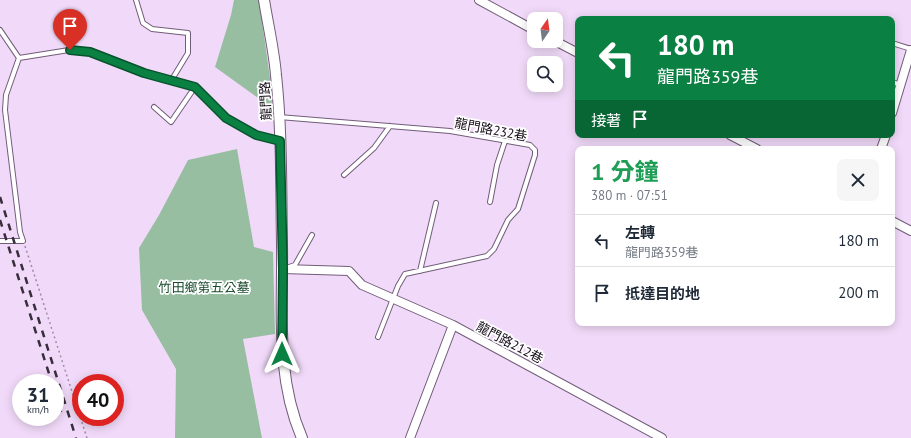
<!DOCTYPE html>
<html lang="zh-TW">
<head>
<meta charset="utf-8">
<style>
  :root { --surface:#fff; --page:#f6f6f7; --text:#1f2937; --muted:#747a83; --line:#e0e1e3 }
  body { margin:0; font-family:"PT Sans","Noto Sans TC",sans-serif; background:var(--page); color:var(--text); height:100vh; display:flex; flex-direction:column; font-size:15px; white-space:nowrap }
  * { box-sizing:border-box; margin:0 }
  p { font-size:13px; color:var(--muted) }
  .icon { flex:none; width:22px; height:22px; fill:none; stroke:currentColor; stroke-width:2; stroke-linecap:round; stroke-linejoin:round }
  .map { position:relative; flex:1; overflow:hidden }
  .panel { position:absolute; left:575px; top:146px; width:320px; height:180px; display:flex; flex-direction:column; background:var(--surface); border-radius:8px; box-shadow:0 2px 10px #0003 }
  .panel>* { flex:none }
  .top-card { position:absolute; left:575px; top:16px; width:320px; height:122px; border-radius:8px; box-shadow:0 2px 10px #0003; background:#0b8043; color:#fff; overflow:hidden }
  .needle { width:26px; rotate:14deg }
  .buttons { position:absolute; left:527px; top:12px; display:grid; gap:8px }
  .buttons a { display:grid; place-items:center; width:36px; height:36px; border-radius:8px; background:var(--surface); box-shadow:0 2px 10px #0003; font-size:20px }
  .speed { position:absolute; left:12px; top:374px; display:flex; gap:8px; font-size:20px; font-weight:700; text-align:center }
  .speed>* { display:grid; place-content:center; width:52px; height:52px; border-radius:50%; background:var(--surface); box-shadow:0 2px 10px #0003; line-height:1 }
  .speed small { font-size:10px; font-weight:400 }
  .speed .limit { border:6px solid #d22; background:#fff; color:#111 }
  .pin { position:absolute; display:grid; place-items:center; width:34px; height:34px; color:#fff; margin:-41px -17px; border-radius:50% 50% 50% 0; rotate:-45deg; box-shadow:0 0 4px #0007 }
  .pin .icon { rotate:45deg }
  .me { position:absolute; width:44px; margin:-22px; rotate:0deg; stroke-linejoin:round; filter:drop-shadow(0 0 3px #0008) }
  .turn { display:flex; align-items:center; gap:14px; height:84px; padding:0 16px; font-size:18px }
  .turn .icon { width:52px; height:52px; stroke-width:2.5 }
  .turn b { display:block; font-size:28px; line-height:34px }
  .then { display:flex; align-items:center; height:38px; padding:0 16px; background:#0003; gap:8px; font-size:15px }
  .round { display:grid; place-items:center; flex:none; width:42px; height:42px; border-radius:8px; background:var(--page) }
  .overview { display:flex; align-items:center; justify-content:space-between; height:68px; padding:0 16px }
  h1 { font-size:24px; font-weight:700; line-height:30px; color:#1e9e55 }
  ul { padding:0; list-style:none }
  li { display:flex; align-items:center; gap:12px; height:52px; padding:0 16px; border-top:1px solid var(--line) }
  li div { flex:1 }
  li b { display:block; font-size:15px }
  li em { font-style:normal }
  .map>svg:first-child { display:block }
  .green { fill:#97bea1 }
  .lines { fill:none; stroke-linecap:round; stroke-linejoin:round }
  .service-casing { stroke:#715d78; stroke-width:6 }
  .minor-casing { stroke:#715d78; stroke-width:10 }
  .tertiary-casing { stroke:#715d78; stroke-width:12 }
  .path { stroke:#9d8ca3; stroke-width:1.5; stroke-dasharray:2 3; stroke-linecap:butt }
  .service { stroke:#fff; stroke-width:4 }
  .minor { stroke:#fff; stroke-width:8 }
  .tertiary { stroke:#fff; stroke-width:10 }
  .rail { stroke:#382e3b; stroke-width:2.5; stroke-dasharray:7 7; stroke-linecap:butt }
  .route-casing { stroke:#07532c; stroke-width:10 }
  .route { stroke:#0b8043; stroke-width:7 }
  .labels { text-anchor:middle; stroke-width:3.5; stroke-linejoin:round; paint-order:stroke }
  .street-label { font-size:13px; fill:#120b15; stroke:#fff }
  .park-label { font-size:13px; fill:#194b2c; stroke:#fff }
</style>
</head>
<body>
<div class="map">
<svg width="911" height="438" viewBox="0 0 911 438">
  <rect width="100%" height="100%" fill="#f1daf9"/>
  <!-- green -->
  <path class="green" d="M 234,0 L 259,0 L 271,85 L 272,108 L 215,67 L 231,15 Z
    M 237,149 L 254,247 L 273,252 L 275,334 L 243,339 L 262,438 L 175,438 L 176,369 L 142,310 L 139,248 L 159,215 L 188,160 Z"/>
  <g class="lines">
    <defs>
      <path id="service" d="M 136,0 L 143,23 L 152,29 L 188,33 L 188,53 L 171,81
        M 0,30 L 19,58 L 6,95 L 5,110 L 20,232 L 23,241 L 0,241
        M 892,43 L 911,49
        M 19,58 L 69,50 L 90,52 L 144,73 L 195,87 L 226,118 L 256,135 L 280,141
        M 892,82 L 901,85
        M 154,107 L 171,122 L 195,87
        M 279,117 L 450,131 L 530,145 L 535,150 L 535,155 L 518,209 L 508,220 L 494,249 L 487,256 L 405,274 L 398,286 L 378,337
        M 344,175 L 374,148 L 390,126
        M 490,202 L 497,165 L 505,141
        M 289,267 L 295,265 L 312,235
        M 420,271 L 436,203"/>
      <path id="minor" d="M 479,0 L 534,30
        M 555,41 L 578,53
        M 892,113 L 911,50
        M 730,135 L 757,149
        M 881,149 L 886,135
        M 892,221 L 911,231
        M 283,269 L 349,271 L 362,285 L 453,325 L 662,438
        M 410,438 L 453,325"/>
      <path id="tertiary" d="M 264,0 C 268,25 274,50 276,75 C 282,131 281,188 282,244 C 283,310 275,376 302,438"/>
    </defs>
    <!-- service casing -->
    <use href="#service" class="service-casing"/>
    <!-- minor casing -->
    <use href="#minor" class="minor-casing"/>
    <!-- tertiary casing -->
    <use href="#tertiary" class="tertiary-casing"/>
    <!-- path -->
    <path class="path" d="M 25,246 L 87,438"/>
    <!-- service -->
    <use href="#service" class="service"/>
    <!-- minor -->
    <use href="#minor" class="minor"/>
    <!-- tertiary -->
    <use href="#tertiary" class="tertiary"/>
    <!-- rail -->
    <path class="rail" d="M 0,197 L 76,438
      M 0,220 L 52,383
      M 55,392 L 62,415"/>
  </g>
  <g class="lines">
    <defs>
      <path id="route" d="M 70,50 L 90,52 L 144,73 L 195,87 L 226,118 L 256,135 L 280,141 L 283,269 L 282,354"/>
    </defs>
    <!-- route casing -->
    <use href="#route" class="route-casing"/>
    <!-- route -->
    <use href="#route" class="route"/>
  </g>
  <g class="labels">
    <!-- street labels -->
    <g class="street-label">
      <text transform="translate(265 101) rotate(-93)" y="5">龍門路</text>
      <text transform="translate(491 129) rotate(11)" y="5">龍門路232巷</text>
      <text transform="translate(510 342) rotate(28)" y="5">龍門路212巷</text>
    </g>
    <!-- park labels -->
    <g class="park-label">
      <text x="204" y="292">竹田鄉第五公墓</text>
    </g>
  </g>
</svg>
<div class="buttons">
<a><svg class="needle" viewBox="-14 -14 28 28"><path d="M0-13l5 13h-10z" fill="#e53935"/><path d="M0 13l5-13h-10z" fill="#747a83"/></svg></a>
<a><svg class="icon" aria-label="search" viewBox="0 0 24 24"><circle cx="10" cy="10" r="6"/><path d="M15 15l6 6"/></svg></a>
</div>
<div class="speed"><div>31<small>km/h</small></div><div class="limit">40</div></div>
<div class="pin" style="left:70px;top:50px;background:#d93025"><svg class="icon" aria-label="arrive" viewBox="0 0 24 24"><path d="M6 21V4h12l-3 4 3 4H6"/></svg></div>
<svg class="me" style="left:282px;top:354px" viewBox="-20 -20 40 40"><path d="M0-17L14 15 0 8-14 15z" fill="#0b8043" stroke="#fff" stroke-width="4"/></svg>
<div class="top-card">
<div class="turn"><svg class="icon" aria-label="left" viewBox="0 0 24 24"><path d="M17 20v-9H6M10 6l-5 5 5 5"/></svg><div><b>180 m</b>龍門路359巷</div></div>
<div class="then">接著<svg class="icon" aria-label="arrive" viewBox="0 0 24 24"><path d="M6 21V4h12l-3 4 3 4H6"/></svg></div>
</div>
<section class="panel">
<div class="overview"><div><h1>1 分鐘</h1><p>380 m · 07:51</p></div><a class="round"><svg class="icon" aria-label="close" viewBox="0 0 24 24"><path d="M6 6l12 12M18 6L6 18"/></svg></a></div>
<ul>
<li><svg class="icon" aria-label="left" viewBox="0 0 24 24"><path d="M17 20v-9H6M10 6l-5 5 5 5"/></svg><div><b>左轉</b><p>龍門路359巷</p></div><em>180 m</em></li>
<li><svg class="icon" aria-label="arrive" viewBox="0 0 24 24"><path d="M6 21V4h12l-3 4 3 4H6"/></svg><div><b>抵達目的地</b></div><em>200 m</em></li>
</ul>
</section>
</div>
</body>
</html>
